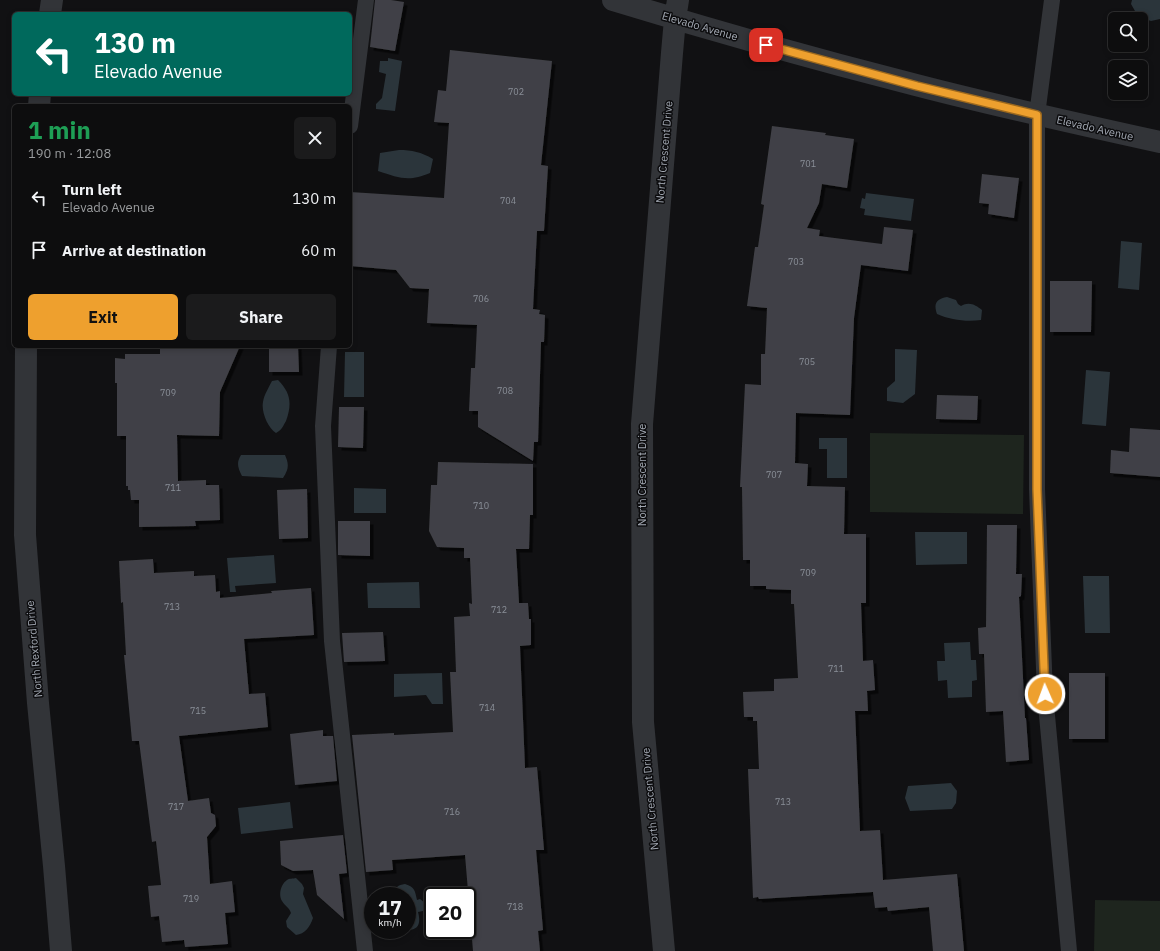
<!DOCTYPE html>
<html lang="en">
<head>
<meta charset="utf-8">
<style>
  :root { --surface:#0d0d0e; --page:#1b1b1c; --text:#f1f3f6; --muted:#9a9c9e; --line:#2d2d2e; --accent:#eea02e }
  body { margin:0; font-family:"IBM Plex Sans",sans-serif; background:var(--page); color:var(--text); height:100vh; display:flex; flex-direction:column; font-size:15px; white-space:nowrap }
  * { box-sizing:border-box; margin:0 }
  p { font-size:13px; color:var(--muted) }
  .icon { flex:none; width:22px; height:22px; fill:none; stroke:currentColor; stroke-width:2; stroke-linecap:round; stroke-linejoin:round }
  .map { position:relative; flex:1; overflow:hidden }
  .details { position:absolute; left:12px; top:104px; width:340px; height:244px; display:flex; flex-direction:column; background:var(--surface); border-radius:6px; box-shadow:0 2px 6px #0003,0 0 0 1px var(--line) }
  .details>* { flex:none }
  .hud { position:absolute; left:12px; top:12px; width:340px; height:84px; border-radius:6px; box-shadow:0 2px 6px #0003,0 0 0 1px var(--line); background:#00695c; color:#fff; overflow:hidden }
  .fabs { position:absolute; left:1108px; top:12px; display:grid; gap:8px }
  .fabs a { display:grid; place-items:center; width:40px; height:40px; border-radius:6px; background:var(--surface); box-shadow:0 2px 6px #0003,0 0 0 1px var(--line); font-size:20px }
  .speed { position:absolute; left:364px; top:887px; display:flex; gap:8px; font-size:20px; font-weight:700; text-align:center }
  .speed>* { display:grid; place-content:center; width:52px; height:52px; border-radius:50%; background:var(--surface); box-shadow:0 2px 6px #0003,0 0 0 1px var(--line); line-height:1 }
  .speed small { font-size:10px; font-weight:400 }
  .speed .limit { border:2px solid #111; border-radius:6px; background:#fff; color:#111 }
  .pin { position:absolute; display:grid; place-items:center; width:34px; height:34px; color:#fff; margin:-17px; border-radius:8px; box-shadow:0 2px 6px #0006 }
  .me { position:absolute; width:44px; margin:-22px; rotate:358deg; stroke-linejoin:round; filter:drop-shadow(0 0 3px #0008) }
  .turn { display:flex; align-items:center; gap:14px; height:84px; padding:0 16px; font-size:18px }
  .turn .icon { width:52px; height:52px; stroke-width:2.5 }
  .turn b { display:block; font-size:28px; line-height:34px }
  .round { display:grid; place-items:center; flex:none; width:42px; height:42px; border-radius:6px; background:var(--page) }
  .summary { display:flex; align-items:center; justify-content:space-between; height:68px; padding:0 16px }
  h1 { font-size:24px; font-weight:700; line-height:30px; color:#1e9e55 }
  .action { display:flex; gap:8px; margin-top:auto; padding:8px 16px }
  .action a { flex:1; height:46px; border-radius:6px; background:var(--accent); color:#111; font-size:16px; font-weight:700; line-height:46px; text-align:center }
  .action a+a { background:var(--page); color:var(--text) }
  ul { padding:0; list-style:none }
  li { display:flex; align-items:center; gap:12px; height:52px; padding:0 16px }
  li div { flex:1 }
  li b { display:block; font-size:15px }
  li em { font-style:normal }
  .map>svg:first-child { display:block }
  .green { fill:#1e251e }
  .water { fill:#2b353b }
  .building { fill:#404146; filter:url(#shadow) }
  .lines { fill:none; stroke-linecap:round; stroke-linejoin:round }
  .lane { stroke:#323438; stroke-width:16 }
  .street { stroke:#323438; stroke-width:22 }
  .route-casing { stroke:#9b681e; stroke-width:10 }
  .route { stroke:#eea02e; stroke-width:7 }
  .labels { text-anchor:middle; stroke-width:3; stroke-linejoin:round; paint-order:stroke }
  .number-label { font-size:9px; fill:#8a8f98 }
  .street-label { font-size:11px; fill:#a3a9b3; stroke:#0c0c0e }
</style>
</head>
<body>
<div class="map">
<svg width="1160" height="951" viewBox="0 0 1160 951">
  <defs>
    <filter id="shadow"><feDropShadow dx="3.5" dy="3.5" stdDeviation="0" flood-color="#0009"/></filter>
  </defs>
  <rect width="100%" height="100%" fill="#111113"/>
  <!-- green -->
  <path class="green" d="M 870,433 L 1024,435 L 1023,514 L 870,512 Z
    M 1095,900 L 1160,901 L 1160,951 L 1094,951 Z"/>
  <!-- water -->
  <path class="water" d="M 1132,0 L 1160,0 L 1160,19 L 1151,21 L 1148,20 L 1146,16 L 1135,11 L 1131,4 Z
    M 388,58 L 402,61 L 395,111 L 376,109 L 376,104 L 382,98 L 386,74 L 379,72 L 380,61 L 388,61 Z
    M 399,150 C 412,150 421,152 433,159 L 430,173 C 409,182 399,178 378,171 L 380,153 Z
    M 866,193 L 914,199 L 911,221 L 864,215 L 865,209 L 860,208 L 862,198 L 865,199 Z
    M 1121,241 L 1142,243 L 1139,290 L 1118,288 Z
    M 947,297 L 956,300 L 958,304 L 961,306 C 969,301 976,305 982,310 L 981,320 C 967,322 950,320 937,314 C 933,303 937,299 947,297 Z
    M 895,349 L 917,350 L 915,394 L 903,403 L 887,401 L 887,388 L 895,381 Z
    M 345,352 L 364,352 L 364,397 L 344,397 Z
    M 1086,370 L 1110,372 L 1106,426 L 1082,424 Z
    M 278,380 C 291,393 292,404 286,421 C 283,426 282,430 276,433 C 268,428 261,412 263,402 C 264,395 269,387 272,381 Z
    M 819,438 L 847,438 L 847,478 L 827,478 L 827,449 L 819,449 Z
    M 241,455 L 285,455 C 289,464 289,469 283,478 L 242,476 C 238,468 236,463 241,455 Z
    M 354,488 L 386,489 L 386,513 L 354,513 Z
    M 967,532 L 967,564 L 916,565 L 915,532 Z
    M 274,555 L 276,583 L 235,586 L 236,592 L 230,592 L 227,558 Z
    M 1083,576 L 1109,576 L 1110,633 L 1085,633 Z
    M 419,582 L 420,608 L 368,608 L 367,583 Z
    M 970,642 L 971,660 L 976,660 L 977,680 L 972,681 L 972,697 L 948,698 L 947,680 L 938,681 L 937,661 L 945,661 L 944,643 Z
    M 442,673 L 443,704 L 432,704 L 426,695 L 394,697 L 394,674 Z
    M 951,783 L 957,791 L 956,803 L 952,809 L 910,811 L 905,798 L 908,786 Z
    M 290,802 L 293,828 L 241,834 L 238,808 Z
    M 296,878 L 302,884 L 304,888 L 303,894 L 313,918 C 310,927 305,934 296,935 L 287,927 L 286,921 L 291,913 C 289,907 285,906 282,901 C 278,895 281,884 287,880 C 289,878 293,879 296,878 Z
    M 405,884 C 415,887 415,891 417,900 L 420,899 L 425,903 L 425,908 L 423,911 L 418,912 C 421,923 419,931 406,930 L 407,930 L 407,896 L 393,895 C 395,887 398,885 405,884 Z"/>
  <!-- building -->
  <path class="building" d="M 375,0 L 391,0 L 404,2 L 395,51 L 370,47 Z
    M 450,50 L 552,61 L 541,165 L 548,166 L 544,231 L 537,231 L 533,309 L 540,310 L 539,314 L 545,315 L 544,342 L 541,342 L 538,442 L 534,442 L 533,461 L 478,427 L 478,411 L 469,411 L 471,368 L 475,368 L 477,325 L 427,323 L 429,289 L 410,288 L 396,270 L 350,266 L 350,192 L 444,198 L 449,123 L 434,122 L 438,90 L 446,91 Z
    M 772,126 L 826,133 L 825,135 L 854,139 L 847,188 L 822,184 L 819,203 L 807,228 L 820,230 L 819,236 L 882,244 L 884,227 L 913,230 L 908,271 L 861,265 L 854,318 L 850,415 L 796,413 L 795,463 L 808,464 L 807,486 L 845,487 L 844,534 L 866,534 L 866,603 L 861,603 L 863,661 L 873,660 L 875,690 L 867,691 L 868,711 L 855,711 L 860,831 L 880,830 L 883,880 L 957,874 L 964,951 L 933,951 L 929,907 L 888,911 L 887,907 L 875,908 L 873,892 L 759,899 L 758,897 L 753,898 L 748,769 L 759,769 L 757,721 L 753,721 L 753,717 L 744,717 L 743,692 L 774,691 L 774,679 L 798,678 L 794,604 L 791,604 L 791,590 L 766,589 L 766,586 L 750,586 L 750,560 L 743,560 L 742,487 L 740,487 L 745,384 L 761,385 L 761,354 L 765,354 L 767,308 L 747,306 L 755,247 L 758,247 L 764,205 L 761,204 Z
    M 982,174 L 1019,178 L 1014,218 L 988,214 L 989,204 L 979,203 Z
    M 1050,281 L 1092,281 L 1091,332 L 1050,332 Z
    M 160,346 L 240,346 L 220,392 L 219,436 L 177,435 L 178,481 L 206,480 L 206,485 L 219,485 L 220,520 L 195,521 L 196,526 L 139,527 L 139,500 L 131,500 L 130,490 L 128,490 L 128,486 L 126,486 L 126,436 L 117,436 L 117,383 L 115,383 L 115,358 L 125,359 L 125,354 L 160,354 Z
    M 269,346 L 298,346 L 299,372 L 269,372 Z
    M 937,395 L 978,396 L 977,420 L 936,419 Z
    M 339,407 L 364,407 L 363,448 L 338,447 Z
    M 1130,428 L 1160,430 L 1160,477 L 1110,473 L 1111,450 L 1129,452 Z
    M 438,462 L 533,464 L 533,515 L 530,515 L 529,549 L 516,549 L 519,603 L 528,603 L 529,619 L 531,619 L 531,645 L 520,646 L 525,768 L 537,767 L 544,850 L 536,850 L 543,930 L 538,931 L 540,951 L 473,951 L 465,855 L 392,860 L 393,870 L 366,872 L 352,735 L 394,733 L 394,735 L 453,732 L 450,672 L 456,672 L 454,617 L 470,616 L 469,603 L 472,604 L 470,558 L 464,558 L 464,548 L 437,547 L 429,531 L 431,485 L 437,485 Z
    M 307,489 L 308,538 L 279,539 L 277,490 Z
    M 338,521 L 370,521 L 370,556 L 338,555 Z
    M 987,525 L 1017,525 L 1016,574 L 1022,574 L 1021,596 L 1019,597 L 1025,718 L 1026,718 L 1029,760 L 1006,762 L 1003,711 L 986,712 L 984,654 L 979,654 L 978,628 L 986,627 Z
    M 153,559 L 154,573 L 194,571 L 194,576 L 215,575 L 216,592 L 220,591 L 220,598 L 272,593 L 271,591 L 311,588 L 314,635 L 244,639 L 249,694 L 265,693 L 268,727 L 179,736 L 188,801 L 209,798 L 211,813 L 215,815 L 216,826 L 207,837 L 210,884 L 232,881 L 235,912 L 225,913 L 228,944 L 185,947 L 184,940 L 162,942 L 159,916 L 151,917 L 148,886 L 161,885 L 156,841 L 152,842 L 139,741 L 132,741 L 124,655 L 126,655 L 123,602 L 121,603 L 119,561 Z
    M 383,632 L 385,661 L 344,662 L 342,633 Z
    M 1069,673 L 1105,673 L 1105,739 L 1069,739 Z
    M 323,730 L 323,736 L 333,736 L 337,781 L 295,785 L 290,734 Z
    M 343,835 L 347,873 L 339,874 L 344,919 L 317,895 L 313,870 L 293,871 L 281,865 L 280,841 Z"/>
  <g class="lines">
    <!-- lane -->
    <path class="lane" d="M 1052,0 L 1037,115 L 1037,489 L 1045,694 L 1069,951
      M 350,126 L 366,0
      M 329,346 L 323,426 L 332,641 L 365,951"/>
    <!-- street -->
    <path class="street" d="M 613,0 C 714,31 814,59 916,85 C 997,106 1078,124 1160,142
      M 50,14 L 52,0
      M 39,106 L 40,94
      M 26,346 L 25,535 L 38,703 L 54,866 L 61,951
      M 664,951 L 643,722 L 642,424 L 672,53 L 675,19 L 678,0"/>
  </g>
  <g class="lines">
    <defs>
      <path id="route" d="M 766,45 L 917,86 L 1037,115 L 1037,489 L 1045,694"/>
    </defs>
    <!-- route casing -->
    <use href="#route" class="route-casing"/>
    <!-- route -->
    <use href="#route" class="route"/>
  </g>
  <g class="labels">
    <!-- number labels -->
    <g class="number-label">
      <text x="516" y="95">702</text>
      <text x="808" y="167">701</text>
      <text x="508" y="204">704</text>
      <text x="796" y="265">703</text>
      <text x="481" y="302">706</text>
      <text x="807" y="365">705</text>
      <text x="505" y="394">708</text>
      <text x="168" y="396">709</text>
      <text x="774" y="478">707</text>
      <text x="173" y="491">711</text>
      <text x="481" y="509">710</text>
      <text x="808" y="576">709</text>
      <text x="172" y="610">713</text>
      <text x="499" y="613">712</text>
      <text x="836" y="672">711</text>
      <text x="487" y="711">714</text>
      <text x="198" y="714">715</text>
      <text x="783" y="805">713</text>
      <text x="176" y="810">717</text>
      <text x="452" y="815">716</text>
      <text x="191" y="902">719</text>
      <text x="515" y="910">718</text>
    </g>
    <!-- street labels -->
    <g class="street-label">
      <text transform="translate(700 26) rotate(16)" y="4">Elevado Avenue</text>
      <text transform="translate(1095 128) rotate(13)" y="4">Elevado Avenue</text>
      <text transform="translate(664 152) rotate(-85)" y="4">North Crescent Drive</text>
      <text transform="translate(642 475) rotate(-90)" y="4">North Crescent Drive</text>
      <text transform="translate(34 649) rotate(-95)" y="4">North Rexford Drive</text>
      <text transform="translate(650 799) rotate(-95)" y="4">North Crescent Drive</text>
    </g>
  </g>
</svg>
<div class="fabs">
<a><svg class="icon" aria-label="search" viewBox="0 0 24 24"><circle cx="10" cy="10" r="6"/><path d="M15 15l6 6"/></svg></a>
<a><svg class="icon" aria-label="layers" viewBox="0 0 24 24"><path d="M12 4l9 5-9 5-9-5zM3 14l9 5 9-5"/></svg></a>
</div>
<div class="speed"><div>17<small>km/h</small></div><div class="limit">20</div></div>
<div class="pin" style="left:766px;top:45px;background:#d93025"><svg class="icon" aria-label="arrive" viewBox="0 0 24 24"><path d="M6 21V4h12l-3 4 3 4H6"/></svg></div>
<svg class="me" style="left:1045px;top:694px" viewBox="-20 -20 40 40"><circle r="17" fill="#eea02e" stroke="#fff" stroke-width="3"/><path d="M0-11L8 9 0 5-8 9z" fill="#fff"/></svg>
<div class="hud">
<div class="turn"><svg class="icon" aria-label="left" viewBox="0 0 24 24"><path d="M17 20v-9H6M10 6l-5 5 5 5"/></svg><div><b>130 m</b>Elevado Avenue</div></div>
</div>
<section class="details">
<div class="summary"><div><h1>1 min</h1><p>190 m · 12:08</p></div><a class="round"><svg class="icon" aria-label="close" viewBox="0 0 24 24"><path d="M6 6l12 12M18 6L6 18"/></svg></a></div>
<ul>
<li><svg class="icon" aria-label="left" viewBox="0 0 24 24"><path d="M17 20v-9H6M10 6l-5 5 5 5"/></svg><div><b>Turn left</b><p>Elevado Avenue</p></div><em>130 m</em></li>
<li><svg class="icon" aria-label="arrive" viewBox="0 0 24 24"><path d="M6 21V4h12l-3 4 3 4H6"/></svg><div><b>Arrive at destination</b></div><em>60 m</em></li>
</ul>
<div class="action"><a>Exit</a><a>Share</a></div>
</section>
</div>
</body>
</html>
